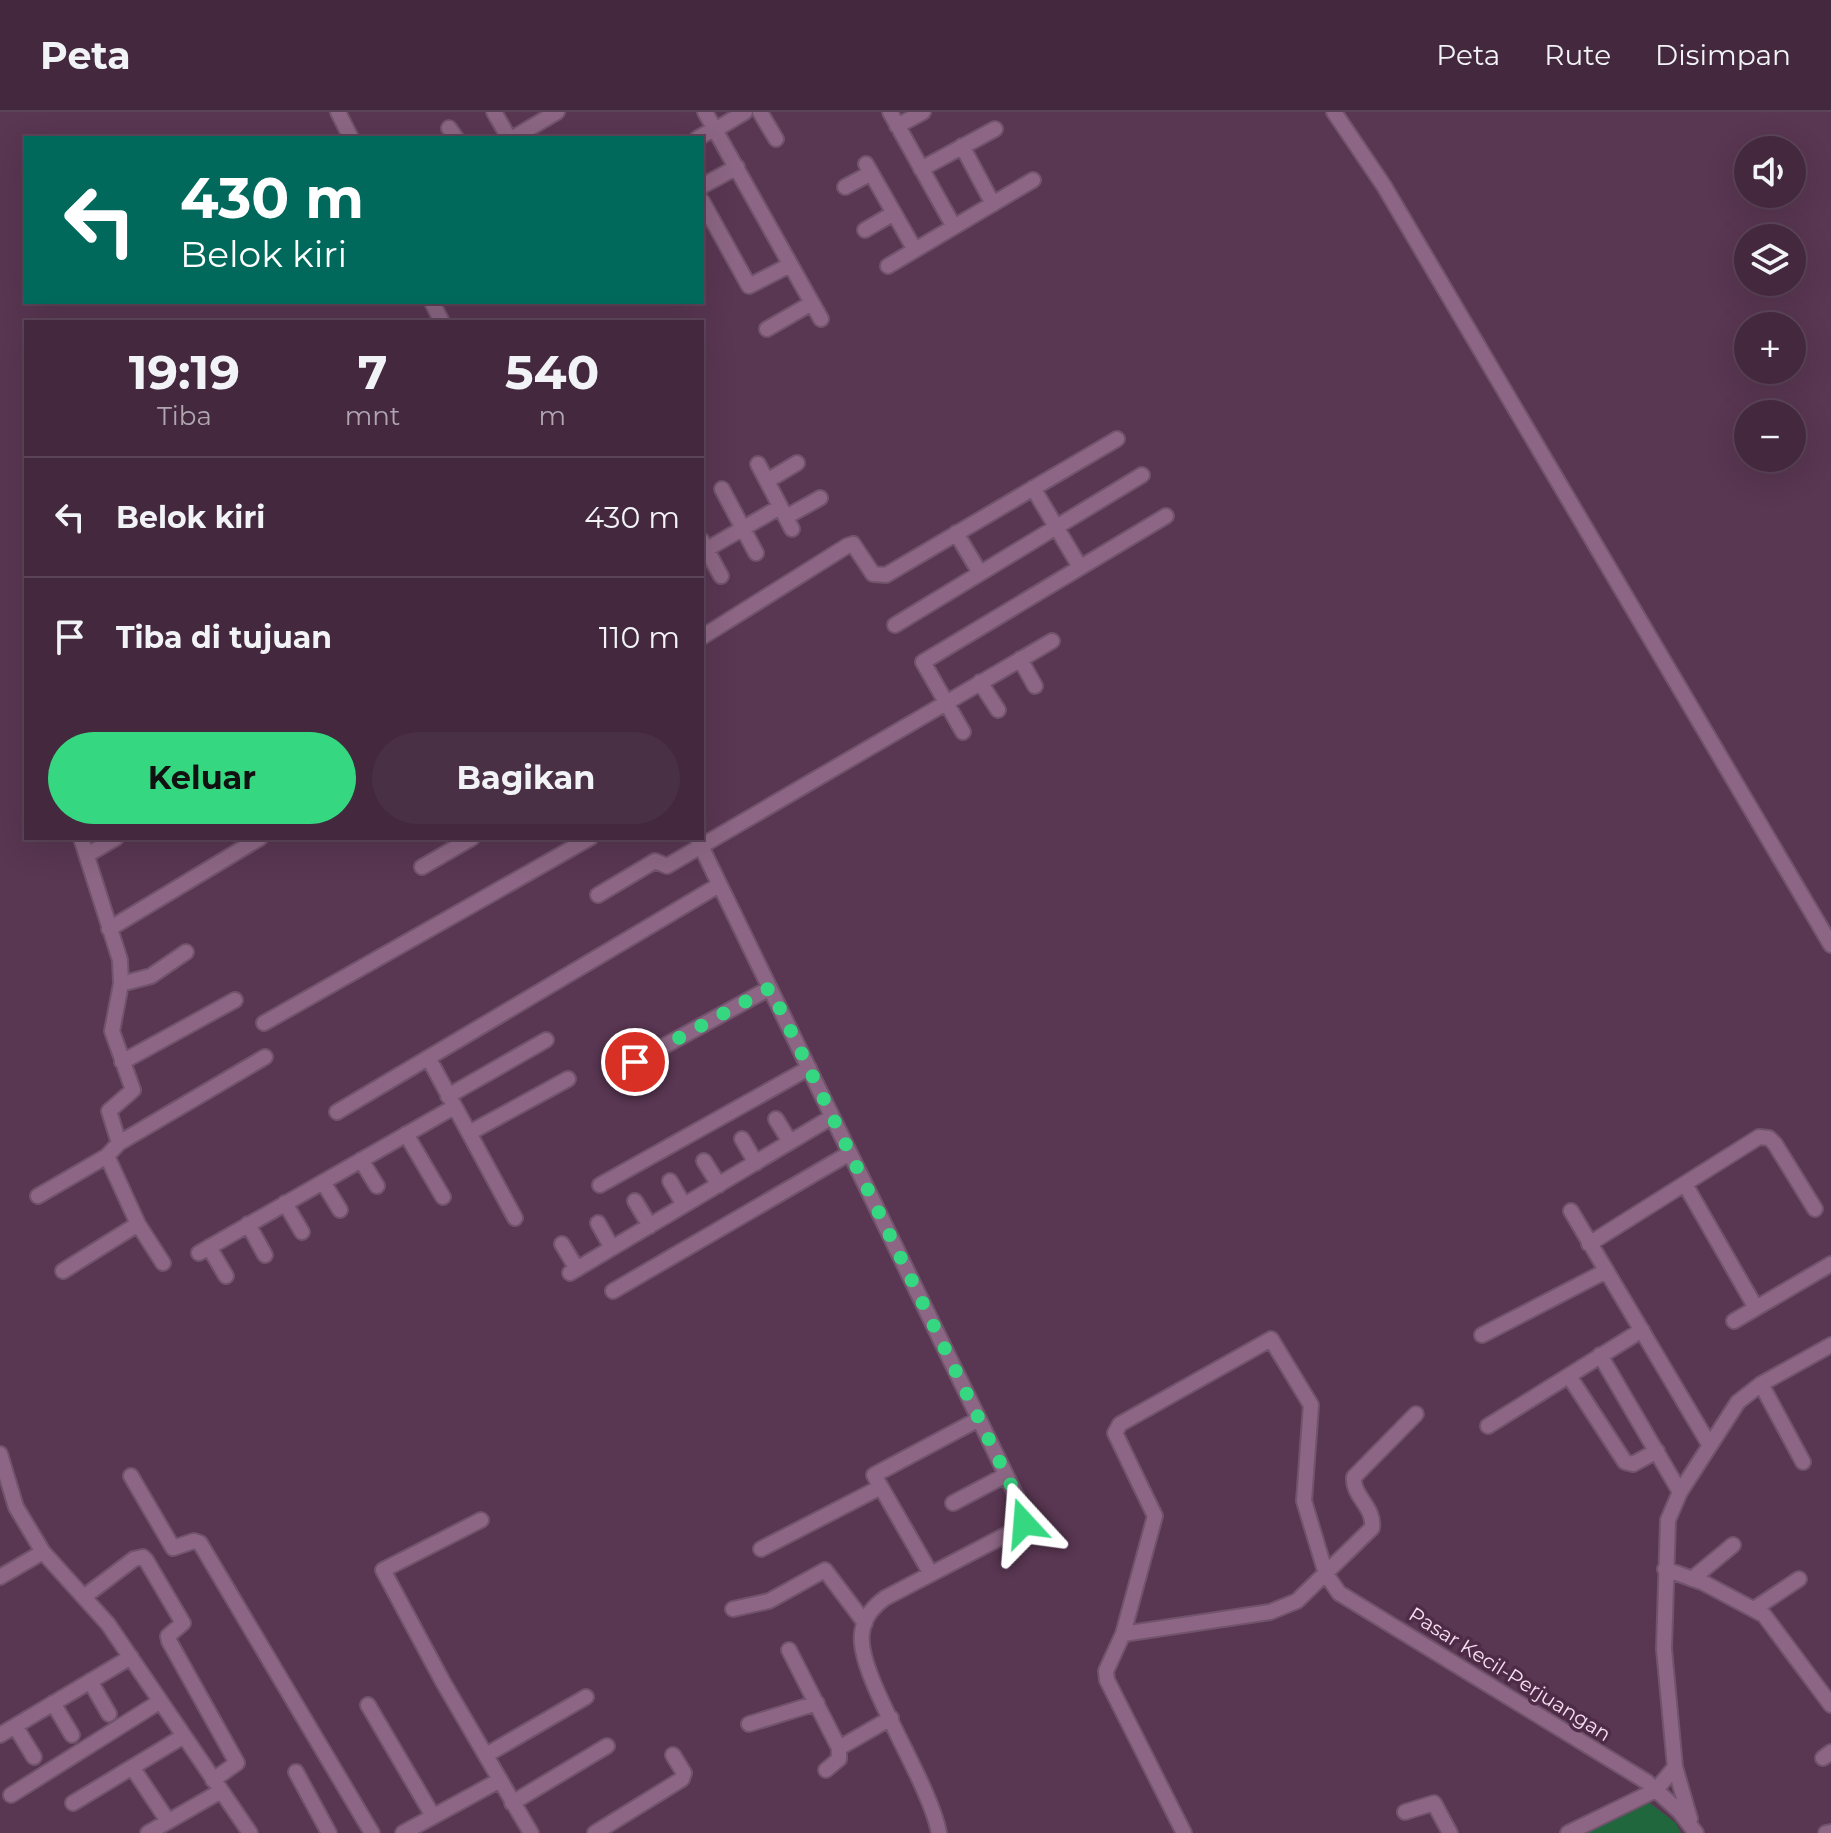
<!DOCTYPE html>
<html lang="id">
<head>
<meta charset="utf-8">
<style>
  :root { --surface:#43283e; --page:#4a3045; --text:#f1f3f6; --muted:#afa6b0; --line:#5b4458; --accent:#35d881 }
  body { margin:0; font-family:Montserrat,sans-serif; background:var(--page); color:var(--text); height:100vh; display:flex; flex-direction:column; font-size:30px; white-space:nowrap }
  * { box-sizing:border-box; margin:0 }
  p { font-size:26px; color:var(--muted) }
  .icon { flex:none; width:44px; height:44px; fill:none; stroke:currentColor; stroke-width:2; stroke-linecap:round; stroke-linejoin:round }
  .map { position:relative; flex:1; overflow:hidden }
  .drawer { position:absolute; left:24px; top:208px; width:680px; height:520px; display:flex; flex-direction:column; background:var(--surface); border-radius:0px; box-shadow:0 8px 32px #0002,0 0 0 2px var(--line) }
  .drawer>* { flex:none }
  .banner { position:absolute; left:24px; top:24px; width:680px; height:168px; border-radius:0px; box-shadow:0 8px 32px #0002,0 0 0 2px var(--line); background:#00695c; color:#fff; overflow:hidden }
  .fabs { position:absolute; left:1734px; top:24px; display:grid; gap:16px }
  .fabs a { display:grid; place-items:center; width:72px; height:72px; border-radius:50%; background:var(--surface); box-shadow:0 8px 32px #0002,0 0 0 2px var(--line); font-size:40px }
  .pin { position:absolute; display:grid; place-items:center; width:68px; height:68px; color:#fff; margin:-34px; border:4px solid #fff; border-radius:50%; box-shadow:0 2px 8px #0007 }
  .me { position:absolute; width:88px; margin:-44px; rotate:341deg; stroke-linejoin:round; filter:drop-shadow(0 0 6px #0008) }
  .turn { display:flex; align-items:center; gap:28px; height:168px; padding:0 24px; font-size:36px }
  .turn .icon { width:104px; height:104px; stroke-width:2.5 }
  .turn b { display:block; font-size:56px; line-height:68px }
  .eta { display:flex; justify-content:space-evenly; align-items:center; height:136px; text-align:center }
  .eta b { font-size:48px; font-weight:700; line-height:56px }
  .action { display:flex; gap:16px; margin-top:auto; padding:16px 24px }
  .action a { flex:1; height:92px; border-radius:48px; background:var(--accent); color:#111; font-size:32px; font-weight:700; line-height:92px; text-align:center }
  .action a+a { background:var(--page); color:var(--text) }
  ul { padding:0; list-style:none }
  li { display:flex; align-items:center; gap:24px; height:120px; padding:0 24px; border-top:2px solid var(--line) }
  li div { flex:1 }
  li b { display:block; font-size:30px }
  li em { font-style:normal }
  header { display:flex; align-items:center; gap:48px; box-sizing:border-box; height:112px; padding:0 40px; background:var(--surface); border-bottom:2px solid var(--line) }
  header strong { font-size:38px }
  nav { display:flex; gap:44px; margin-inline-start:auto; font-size:28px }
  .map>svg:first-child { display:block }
  .green { fill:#20673e }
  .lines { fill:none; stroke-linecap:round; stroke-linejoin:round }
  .minor-casing { stroke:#71536b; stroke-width:18 }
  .minor { stroke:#8c6684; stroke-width:14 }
  .route { stroke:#35d881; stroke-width:14; stroke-dasharray:0 25.2 }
  .labels { text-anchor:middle; stroke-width:7; stroke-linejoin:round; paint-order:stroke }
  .street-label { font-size:20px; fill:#f6dff0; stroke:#4e2b47 }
</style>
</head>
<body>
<header>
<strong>Peta</strong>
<nav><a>Peta</a><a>Rute</a><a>Disimpan</a></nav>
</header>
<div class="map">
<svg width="1831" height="1721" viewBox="0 0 1831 1721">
  <rect width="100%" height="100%" fill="#593652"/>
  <!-- green -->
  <path class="green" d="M 1646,1688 L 1676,1711 L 1681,1721 L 1580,1721 Z"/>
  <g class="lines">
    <defs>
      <path id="minor" d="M 338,0 L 351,26
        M 494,0 L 509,26
        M 705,0 L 821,207
        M 760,0 L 776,27
        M 890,0 L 954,115
        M 1334,0 L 1384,74 L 1831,833
        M 897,14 L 923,0
        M 449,16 L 456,26
        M 715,18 L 745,0
        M 513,26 L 557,0
        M 698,26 L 714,17
        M 962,34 L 993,92
        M 866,52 L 915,138
        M 921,57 L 995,17
        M 702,74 L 737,55
        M 845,75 L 871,61
        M 702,89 L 749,174 L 790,153
        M 865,118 L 894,101
        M 888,154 L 1033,68
        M 432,190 L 442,210
        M 767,217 L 812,191
        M 758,352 L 792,417
        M 767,369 L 797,351
        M 1033,376 L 1080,455
        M 722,377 L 756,441
        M 786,405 L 820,386
        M 956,421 L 980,461
        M 702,429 L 721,464
        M 702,440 L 780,395
        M 895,513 L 1142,363
        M 702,525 L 847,434 L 853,432 L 873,462 L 886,463 L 1117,327
        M 1020,547 L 1035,574
        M 980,570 L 998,598
        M 963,620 L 923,550 L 1166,404
        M 81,726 L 120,848 L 121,872 L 112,919 L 133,978 L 109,999 L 119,1031
        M 697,726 L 1026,1404 L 1019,1416 L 885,1486 C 873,1495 864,1505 862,1521 C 856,1563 929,1667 939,1721
        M 87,743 L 116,726
        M 422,755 L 472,726
        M 598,783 L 655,749 L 667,754 L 1052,529
        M 109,817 L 260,726
        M 121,872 L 151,864 L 186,840
        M 264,911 L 590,726
        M 429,947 L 515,1106
        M 122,950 L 235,888
        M 635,950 L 770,876
        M 448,984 L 546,928
        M 337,1000 L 719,773
        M 776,1007 L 790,1030
        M 469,1021 L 568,967
        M 406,1022 L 443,1085
        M 742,1027 L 756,1051
        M 361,1048 L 377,1074
        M 704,1049 L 719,1073
        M 670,1069 L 684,1093
        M 323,1070 L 340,1098
        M 600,1073 L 809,956
        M 1686,1074 L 1756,1196
        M 38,1084 L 107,1044
        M 635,1089 L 650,1114
        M 285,1091 L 302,1120
        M 1571,1099 L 1709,1332
        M 598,1111 L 612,1136
        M 248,1112 L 265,1143
        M 562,1132 L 577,1157
        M 1589,1132 L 1759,1025 L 1769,1026 L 1775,1032 L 1815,1097
        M 209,1135 L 226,1164
        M 199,1141 L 454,995
        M 163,1151 L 138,1112 L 107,1044 L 119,1031 L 265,945
        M 63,1159 L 138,1112
        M 570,1161 L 832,1005
        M 613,1179 L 850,1041
        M 1734,1209 L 1831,1152
        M 1482,1223 L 1604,1160
        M 1600,1243 L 1680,1380
        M 1569,1264 L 1625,1350 L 1633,1352 L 1657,1339
        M 1761,1272 L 1803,1350
        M 1488,1314 L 1642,1218
        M 0,1342 L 16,1395 L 43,1440 L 108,1512 L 250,1721
        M 131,1364 L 173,1436 L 194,1429 L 200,1431 L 372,1721
        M 953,1391 L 1006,1363
        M 481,1408 L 383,1458 L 443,1570 L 531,1721
        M 761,1437 L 879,1376
        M 1665,1457 L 1704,1471 L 1764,1503 L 1831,1593
        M 931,1462 L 874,1363 L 979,1307
        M 0,1465 L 43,1440
        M 1692,1467 L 1733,1433
        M 85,1484 L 134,1447 L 143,1445 L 146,1448 L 183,1511 L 168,1524 L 169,1529 L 237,1651 L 213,1668
        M 733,1497 L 769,1489 L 825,1458 L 865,1511
        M 1754,1497 L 1799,1467
        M 1123,1522 L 1270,1500 L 1297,1489 L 1372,1416 C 1375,1395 1352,1384 1354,1365 L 1416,1302
        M 789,1538 L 839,1636 L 839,1647 L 826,1658
        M 90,1569 L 109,1602
        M 53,1591 L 72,1623
        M 368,1593 L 433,1704
        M 749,1612 L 817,1591
        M 15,1614 L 34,1645
        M 0,1623 L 131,1545
        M 839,1636 L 891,1606
        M 486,1643 L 586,1585
        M 1823,1646 L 1831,1640
        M 132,1655 L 168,1709
        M 296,1660 L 329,1721
        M 11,1683 L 159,1590
        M 73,1691 L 182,1625
        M 512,1691 L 607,1634
        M 1405,1700 L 1434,1691 L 1450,1721
        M 1690,1707 L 1675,1655 L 1664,1537 L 1668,1408 L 1680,1380 L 1738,1290 L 1761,1272 L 1831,1233
        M 148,1721 L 221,1679
        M 403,1721 L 500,1668
        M 595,1721 L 682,1667 L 684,1661 L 673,1643
        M 1184,1721 L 1107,1568 L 1106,1559 L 1123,1522 L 1155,1404 L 1115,1321 L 1120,1312 L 1271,1227 L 1311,1293 L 1304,1389 L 1326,1462 L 1339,1481 L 1647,1670 L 1679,1699 L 1696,1721
        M 1568,1721 L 1656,1678 L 1675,1655
        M 1826,1721 L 1831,1720"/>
    </defs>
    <!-- minor casing -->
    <use href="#minor" class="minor-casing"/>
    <!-- minor -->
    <use href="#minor" class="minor"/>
  </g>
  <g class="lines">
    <!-- route -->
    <path class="route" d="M 635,950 L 770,876 L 1026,1404 L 1024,1411"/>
  </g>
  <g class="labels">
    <!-- street labels -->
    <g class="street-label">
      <text transform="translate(1510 1562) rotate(32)" y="7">Pasar Kecil-Perjuangan</text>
    </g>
  </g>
</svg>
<div class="fabs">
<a><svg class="icon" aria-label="sound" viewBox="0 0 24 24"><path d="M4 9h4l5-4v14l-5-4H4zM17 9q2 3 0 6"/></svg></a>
<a><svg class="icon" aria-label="layers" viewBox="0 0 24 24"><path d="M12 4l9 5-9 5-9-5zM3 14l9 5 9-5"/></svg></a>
<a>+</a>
<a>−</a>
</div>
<div class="pin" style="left:635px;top:950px;background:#d93025"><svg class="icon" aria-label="arrive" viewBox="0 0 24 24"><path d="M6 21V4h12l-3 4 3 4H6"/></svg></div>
<svg class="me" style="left:1024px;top:1411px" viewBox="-20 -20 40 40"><path d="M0-17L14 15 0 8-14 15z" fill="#35d881" stroke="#fff" stroke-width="4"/></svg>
<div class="banner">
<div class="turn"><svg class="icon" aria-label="left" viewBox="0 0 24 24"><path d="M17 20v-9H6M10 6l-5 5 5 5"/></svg><div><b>430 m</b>Belok kiri</div></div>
</div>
<section class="drawer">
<div class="eta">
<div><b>19:19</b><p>Tiba</p></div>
<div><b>7</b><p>mnt</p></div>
<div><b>540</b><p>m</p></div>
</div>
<ul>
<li><svg class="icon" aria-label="left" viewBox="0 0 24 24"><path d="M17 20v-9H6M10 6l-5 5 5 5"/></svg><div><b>Belok kiri</b></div><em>430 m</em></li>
<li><svg class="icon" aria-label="arrive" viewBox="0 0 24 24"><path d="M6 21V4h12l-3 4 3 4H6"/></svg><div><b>Tiba di tujuan</b></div><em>110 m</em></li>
</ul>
<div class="action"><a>Keluar</a><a>Bagikan</a></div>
</section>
</div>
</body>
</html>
